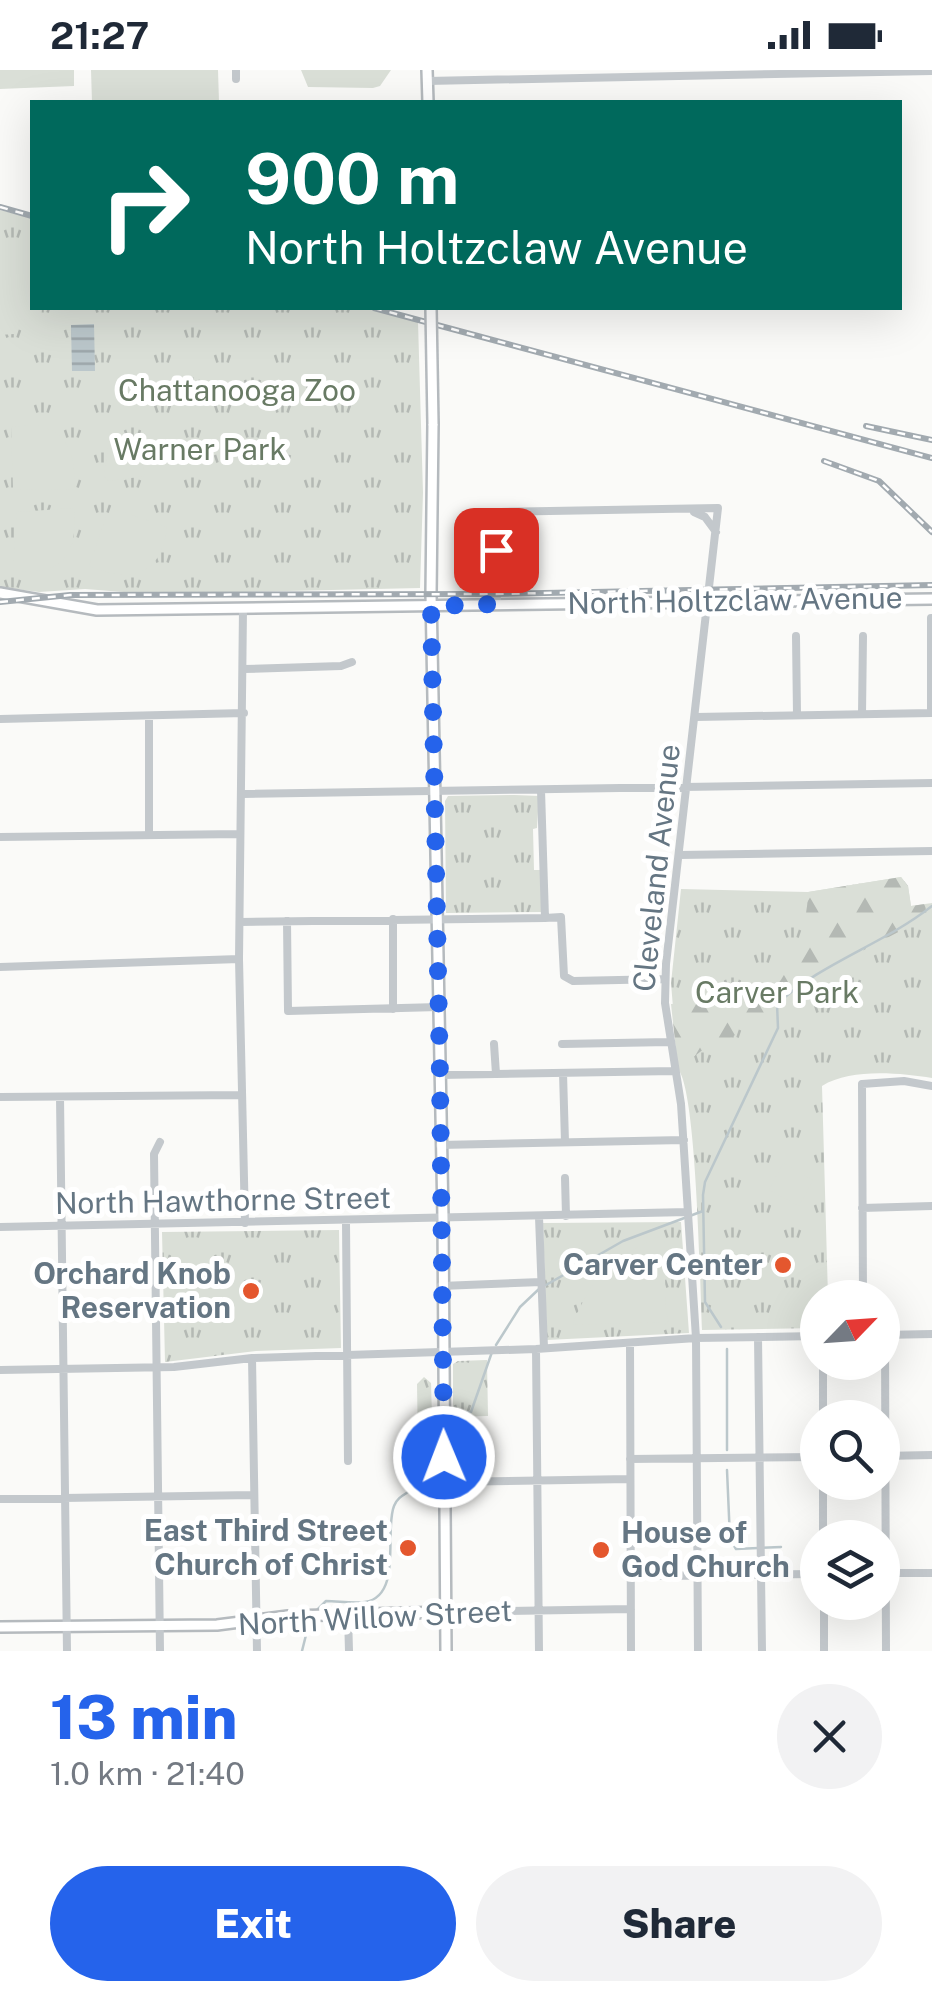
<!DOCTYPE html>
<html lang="en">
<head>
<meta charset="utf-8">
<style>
  :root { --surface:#fff; --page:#f2f2f3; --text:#1f2937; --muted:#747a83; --accent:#2563eb }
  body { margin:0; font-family:"Public Sans",sans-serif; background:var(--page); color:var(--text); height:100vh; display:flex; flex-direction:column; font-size:38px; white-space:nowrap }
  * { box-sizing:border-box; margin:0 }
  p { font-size:32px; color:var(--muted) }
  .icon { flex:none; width:55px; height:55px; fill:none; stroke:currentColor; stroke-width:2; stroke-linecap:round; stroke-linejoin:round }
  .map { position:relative; height:1581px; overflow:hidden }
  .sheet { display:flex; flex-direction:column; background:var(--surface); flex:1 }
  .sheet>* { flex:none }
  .hud { position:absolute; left:30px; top:30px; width:872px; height:210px; border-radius:0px; box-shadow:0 10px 40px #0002; background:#00695c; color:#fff; overflow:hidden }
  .needle { width:65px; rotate:65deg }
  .buttons { position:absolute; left:800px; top:1210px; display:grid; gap:20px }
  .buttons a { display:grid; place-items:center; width:100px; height:100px; border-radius:50%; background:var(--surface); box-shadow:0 10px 40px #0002; font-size:50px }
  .pin { position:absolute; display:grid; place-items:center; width:85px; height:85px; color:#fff; margin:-42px; border-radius:20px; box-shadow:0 5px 15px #0006 }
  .me { position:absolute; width:110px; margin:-55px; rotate:359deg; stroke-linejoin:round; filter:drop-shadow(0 0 8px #0008) }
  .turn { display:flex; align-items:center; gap:35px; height:210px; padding:0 50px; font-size:45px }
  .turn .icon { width:130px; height:130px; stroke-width:2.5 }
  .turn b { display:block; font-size:70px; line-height:85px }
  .round { display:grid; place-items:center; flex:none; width:105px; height:105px; border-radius:52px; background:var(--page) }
  .head { display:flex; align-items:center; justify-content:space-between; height:170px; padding:0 50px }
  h1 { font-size:60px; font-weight:800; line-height:75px; color:var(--accent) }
  .action { display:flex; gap:20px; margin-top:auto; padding:20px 50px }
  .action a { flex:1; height:115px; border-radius:60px; background:var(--accent); color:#fff; font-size:40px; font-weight:800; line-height:115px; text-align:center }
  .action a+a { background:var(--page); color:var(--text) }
  .status { display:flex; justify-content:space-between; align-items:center; height:70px; padding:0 50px; background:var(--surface); direction:ltr }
  .status svg { height:28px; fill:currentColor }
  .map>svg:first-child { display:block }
  .grass { fill:url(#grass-tufts) }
  .forest { fill:url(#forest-firs) }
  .pitch { fill:#dadfd7 }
  .water { fill:url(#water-rules) }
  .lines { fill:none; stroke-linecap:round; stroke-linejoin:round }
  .stream { stroke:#bbc7cb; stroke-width:2.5 }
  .major-casing { stroke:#b5babe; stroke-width:14 }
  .minor { stroke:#c3c8cc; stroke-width:8 }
  .major { stroke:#fff; stroke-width:9 }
  .rail-casing { stroke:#a2aab0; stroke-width:6 }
  .rail { stroke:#fff; stroke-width:2.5; stroke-dasharray:8; stroke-linecap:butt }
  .major-bridge-casing { stroke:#b5babe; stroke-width:14; stroke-linecap:butt }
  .major-bridge { stroke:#fff; stroke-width:9 }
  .route { stroke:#2563eb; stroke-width:18; stroke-dasharray:0 32.4 }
  .poi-dot { fill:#e4572e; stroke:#fff; stroke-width:4 }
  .labels { text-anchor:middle; stroke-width:10; stroke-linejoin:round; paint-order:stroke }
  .park-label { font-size:30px; fill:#687a64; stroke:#fff }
  .street-label { font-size:30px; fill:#657683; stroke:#fff }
  .poi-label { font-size:30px; font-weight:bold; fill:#657683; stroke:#fff; text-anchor:end }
</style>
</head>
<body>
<div class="status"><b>21:27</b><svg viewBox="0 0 49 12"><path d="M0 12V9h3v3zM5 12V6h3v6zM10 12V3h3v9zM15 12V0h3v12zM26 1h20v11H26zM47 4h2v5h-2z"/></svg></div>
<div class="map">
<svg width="932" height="1581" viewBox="0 0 932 1581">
  <defs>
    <pattern id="grass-tufts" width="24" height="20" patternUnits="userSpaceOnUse" patternTransform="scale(2.5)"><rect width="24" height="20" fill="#dadfd7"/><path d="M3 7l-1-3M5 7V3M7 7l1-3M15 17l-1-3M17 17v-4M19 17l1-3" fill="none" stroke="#b4b9b4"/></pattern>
    <pattern id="forest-firs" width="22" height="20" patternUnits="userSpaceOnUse" patternTransform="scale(2.5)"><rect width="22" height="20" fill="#dadfd7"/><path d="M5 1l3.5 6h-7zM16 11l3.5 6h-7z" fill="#b4b9b4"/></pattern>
    <pattern id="water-rules" width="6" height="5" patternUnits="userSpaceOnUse" patternTransform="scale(2.5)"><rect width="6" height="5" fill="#bbc7cb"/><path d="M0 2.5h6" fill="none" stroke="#9ca6aa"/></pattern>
  </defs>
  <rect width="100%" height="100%" fill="#fafaf8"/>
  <!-- grass -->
  <path class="grass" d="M 0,140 L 32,148 L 32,238 L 365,238 L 418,252 L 423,423 L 420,518 L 149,524 L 85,519 L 39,522 L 0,517 Z
    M 515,725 L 539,726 L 537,758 L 533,759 L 534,800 L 541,800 L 542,842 L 446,843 L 445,731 L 448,726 Z
    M 901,807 L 908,816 L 911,836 L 932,833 L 932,1008 C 899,1003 851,998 822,1016 L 828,1227 L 818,1228 L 817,1258 L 702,1260 C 700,1218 697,1021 678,999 L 671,913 L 681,819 L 808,822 Z
    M 681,1152 L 689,1263 L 547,1270 L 543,1153 Z
    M 339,1160 L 341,1278 L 256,1281 L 165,1292 L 162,1162 Z
    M 487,1290 L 488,1346 L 453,1347 L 453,1294 L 458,1291 Z
    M 424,1307 L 431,1313 L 433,1379 L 422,1383 L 418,1379 L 417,1314 Z"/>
  <!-- forest -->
  <path class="forest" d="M 901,807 L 908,816 L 911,836 L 925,834 L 927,847 L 795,916 L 776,931 L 773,945 L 762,948 L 753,960 L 740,950 L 735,965 L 721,974 L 709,975 L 678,999 L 671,934 L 759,932 C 789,915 808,855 808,822 Z"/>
  <!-- pitch -->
  <path class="pitch" d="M 0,0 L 74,0 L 74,16 L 0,19 Z
    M 91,0 L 218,0 L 219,32 L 92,32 Z
    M 301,0 L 391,0 L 380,16 L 373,18 L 308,17 Z
    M 0,185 L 23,191 L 31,197 L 32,238 L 42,238 L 41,249 L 16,250 L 14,264 L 0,265 Z
    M 36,355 C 70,362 76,388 74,419 L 13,420 L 11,357 Z
    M 109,369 C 130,373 143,383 145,406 L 109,411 L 104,407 Z
    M 74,438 C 78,485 63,507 13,500 L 17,442 Z
    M 117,440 L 167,457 C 161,508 130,512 89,496 L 107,444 Z
    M 783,1093 L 813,1110 L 799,1136 L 769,1120 Z
    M 664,1164 L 666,1244 L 669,1251 L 664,1255 L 658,1252 L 572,1255 C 600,1193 605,1194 664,1164 Z"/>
  <!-- water -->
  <path class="water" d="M 94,254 L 95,301 L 72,301 L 71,255 Z"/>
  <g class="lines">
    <!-- stream -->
    <path class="stream" d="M 546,1215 L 623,1171 L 703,1141
      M 721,1257 L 705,1232 L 703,1125 L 705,1112 L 778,958 L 777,934 C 821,893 884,874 932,836
      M 496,1275 L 520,1237 L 539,1219
      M 727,1279 L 727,1380
      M 448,1344 L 471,1342 L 492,1282
      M 727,1400 L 730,1469 L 736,1479 L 781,1477
      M 315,1542 L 326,1531 C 338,1531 353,1534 365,1532 C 403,1526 384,1461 394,1436 C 398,1425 408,1424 416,1416 C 431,1402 425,1368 425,1349 L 441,1345
      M 302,1581 L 310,1549"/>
    <defs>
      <path id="major" d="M 427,0 L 428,32
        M 433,354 L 431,524 L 443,1148 L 446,1581
        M 0,523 L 97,540 L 932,529
        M 0,1557 L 217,1555 L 288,1546 L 447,1542"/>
    </defs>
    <!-- major casing -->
    <use href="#major" class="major-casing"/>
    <!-- minor -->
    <path class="minor" d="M 236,0 L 236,9
      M 427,11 L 932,1
      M 694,442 L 705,447 L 716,462
      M 497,534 L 496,453 L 501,442 L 718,438 L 666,894 L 665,933 L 681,1034 L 696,1268 L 698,1581
      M 243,539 L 239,889 L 245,1153
      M 931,548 L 931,643
      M 796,566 L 797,645
      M 244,599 L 341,596 L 352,592
      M 862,644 L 863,566
      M 149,646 L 149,764
      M 696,647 L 932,643
      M 0,649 L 244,643
      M 541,720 L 545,848 L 561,847 L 564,906 L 573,911 L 665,909
      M 243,724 L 932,713
      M 0,767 L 239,764
      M 679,785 L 932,781
      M 393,849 L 393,939
      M 287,851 L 288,941 L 439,937
      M 240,852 L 545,848
      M 0,897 L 239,889
      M 494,974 L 496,1004
      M 562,974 L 669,972
      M 563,1003 L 565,1072
      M 440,1005 L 674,1001
      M 0,1027 L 242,1025
      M 60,1027 L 67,1581
      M 440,1075 L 684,1070
      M 565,1108 L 566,1146
      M 862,1138 L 932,1136
      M 539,1147 L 544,1278
      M 346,1152 L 348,1391
      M 0,1157 L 688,1142
      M 441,1216 L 541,1212
      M 863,1228 L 862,1014 L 904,1011 L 932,1016
      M 882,1265 L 932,1264
      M 885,1265 L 886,1581
      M 758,1267 L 762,1581
      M 630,1273 L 631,1581
      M 536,1279 L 539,1581
      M 252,1288 L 257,1581
      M 823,1292 L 823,1348
      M 0,1300 L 174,1297 L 252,1288 L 536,1279 L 696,1268 L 818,1266
      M 882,1386 L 932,1385
      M 630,1389 L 818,1387
      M 444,1412 L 630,1409
      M 823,1412 L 823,1468
      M 0,1429 L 253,1425
      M 882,1503 L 932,1503
      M 631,1506 L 818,1504
      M 824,1532 L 824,1581
      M 447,1542 L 631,1539
      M 348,1545 L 349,1581
      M 160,1581 L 154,1084 L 160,1072"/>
    <!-- major -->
    <use href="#major" class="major"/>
    <defs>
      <path id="rail" d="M 0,137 L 32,146
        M 374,238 L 932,388
        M 866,356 L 932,370
        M 824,391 L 879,411 L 932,462
        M 0,532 L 70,525 L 496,524 L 932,515"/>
    </defs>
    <!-- rail casing -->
    <use href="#rail" class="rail-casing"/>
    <!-- rail -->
    <use href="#rail" class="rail"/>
    <defs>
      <path id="major-bridge" d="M 431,238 L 433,354"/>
    </defs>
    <!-- major-bridge casing -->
    <use href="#major-bridge" class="major-bridge-casing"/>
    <!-- major-bridge -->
    <use href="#major-bridge" class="major-bridge"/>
  </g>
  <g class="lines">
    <!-- route -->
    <path class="route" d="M 444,1387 L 440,1006 L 431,536 L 496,534 L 496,480"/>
  </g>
  <!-- markers -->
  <g class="poi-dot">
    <circle cx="783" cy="1195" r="10"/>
    <circle cx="251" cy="1221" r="10"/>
    <circle cx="408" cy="1478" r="10"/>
    <circle cx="601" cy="1480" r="10"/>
  </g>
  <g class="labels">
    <!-- park labels -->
    <g class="park-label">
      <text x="237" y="331">Chattanooga Zoo</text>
      <text x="200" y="390">Warner Park</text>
      <text x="777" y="933">Carver Park</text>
    </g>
    <!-- street labels -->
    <g class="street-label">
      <text transform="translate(735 531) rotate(-1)" y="10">North Holtzclaw Avenue</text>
      <text transform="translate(657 798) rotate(-84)" y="10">Cleveland Avenue</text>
      <text transform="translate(223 1131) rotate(-1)" y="10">North Hawthorne Street</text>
      <text transform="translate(375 1548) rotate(-3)" y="10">North Willow Street</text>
    </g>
    <!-- poi labels -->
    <g class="poi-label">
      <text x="763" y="1205">Carver Center</text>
      <text x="231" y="1214">Orchard Knob<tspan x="231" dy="34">Reservation</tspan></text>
      <text x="388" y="1471">East Third Street<tspan x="388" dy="34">Church of Christ</tspan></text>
      <text x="621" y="1473" text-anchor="start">House of<tspan x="621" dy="34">God Church</tspan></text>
    </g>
  </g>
</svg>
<div class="buttons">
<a><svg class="needle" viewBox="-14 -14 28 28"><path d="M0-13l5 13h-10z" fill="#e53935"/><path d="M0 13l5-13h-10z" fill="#747a83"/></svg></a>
<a><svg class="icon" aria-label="search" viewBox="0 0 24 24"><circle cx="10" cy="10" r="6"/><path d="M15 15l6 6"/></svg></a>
<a><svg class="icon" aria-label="layers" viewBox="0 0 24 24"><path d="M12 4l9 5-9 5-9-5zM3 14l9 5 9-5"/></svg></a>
</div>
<div class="pin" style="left:496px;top:480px;background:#d93025"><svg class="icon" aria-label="arrive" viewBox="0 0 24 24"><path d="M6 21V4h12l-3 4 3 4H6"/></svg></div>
<svg class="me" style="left:444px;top:1387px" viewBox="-20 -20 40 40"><circle r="17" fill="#2563eb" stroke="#fff" stroke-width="3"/><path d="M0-11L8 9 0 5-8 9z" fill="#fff"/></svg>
<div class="hud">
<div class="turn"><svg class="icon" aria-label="right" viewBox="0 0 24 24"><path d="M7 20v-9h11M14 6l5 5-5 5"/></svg><div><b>900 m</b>North Holtzclaw Avenue</div></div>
</div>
</div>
<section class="sheet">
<div class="head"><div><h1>13 min</h1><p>1.0 km · 21:40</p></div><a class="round"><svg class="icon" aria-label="close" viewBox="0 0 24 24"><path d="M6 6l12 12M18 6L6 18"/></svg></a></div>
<div class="action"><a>Exit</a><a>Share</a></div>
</section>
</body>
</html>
